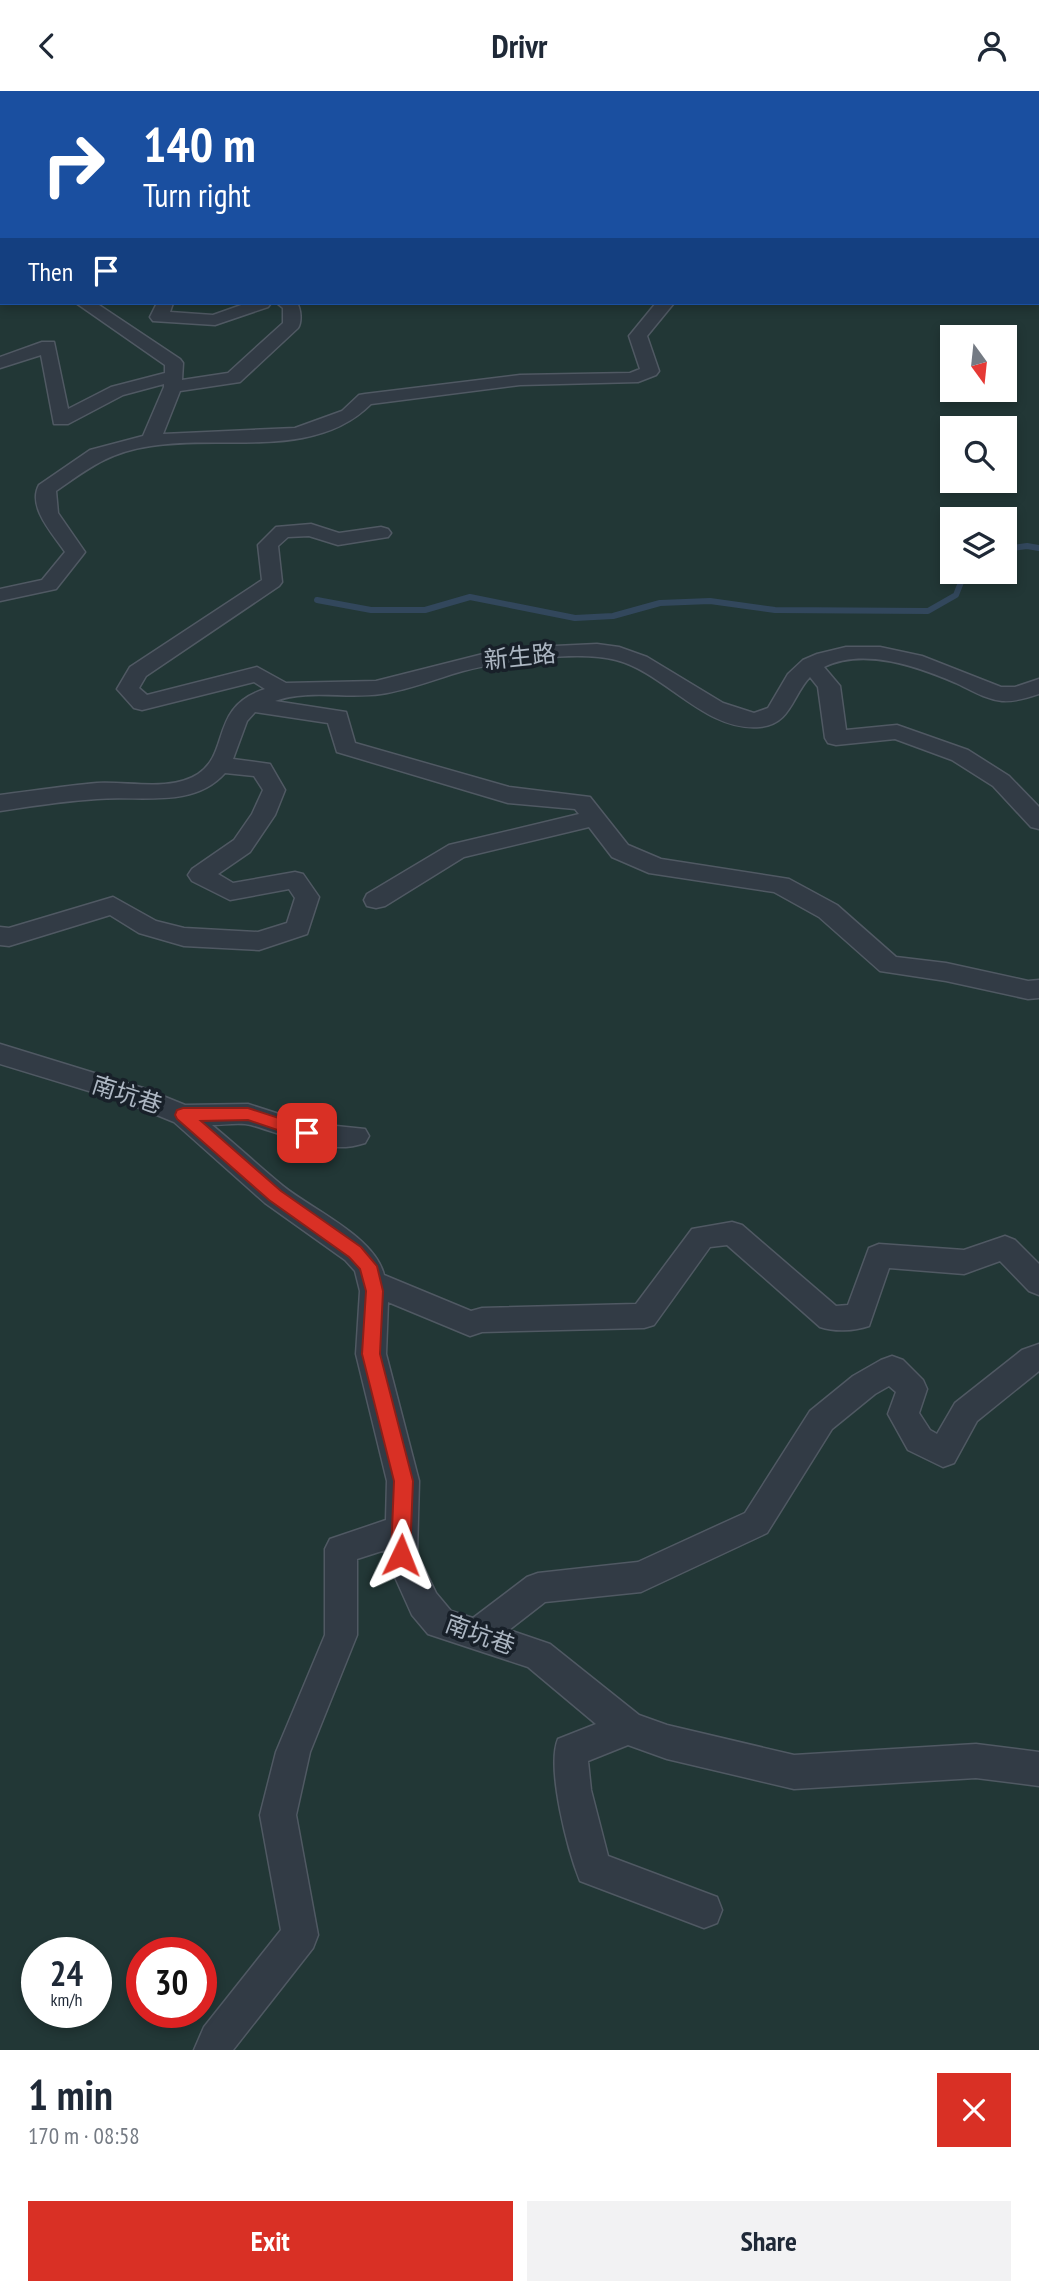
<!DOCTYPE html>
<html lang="en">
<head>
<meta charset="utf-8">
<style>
  :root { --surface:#fff; --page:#f2f2f3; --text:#1f2937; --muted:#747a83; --accent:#d93025 }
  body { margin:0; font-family:"PT Sans Narrow","Noto Sans TC",sans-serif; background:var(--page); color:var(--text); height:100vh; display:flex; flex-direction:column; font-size:26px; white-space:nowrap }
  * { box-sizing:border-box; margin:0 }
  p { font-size:23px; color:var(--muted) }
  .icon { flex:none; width:38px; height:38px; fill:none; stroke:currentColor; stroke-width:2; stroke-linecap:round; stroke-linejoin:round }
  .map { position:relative; height:1959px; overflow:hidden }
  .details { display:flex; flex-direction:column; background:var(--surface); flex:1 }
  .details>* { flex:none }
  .banner { position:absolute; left:0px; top:0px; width:1040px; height:214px; box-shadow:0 4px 10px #0003; background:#1a4fa0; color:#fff; overflow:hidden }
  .needle { width:46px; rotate:165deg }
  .buttons { position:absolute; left:940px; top:234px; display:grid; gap:14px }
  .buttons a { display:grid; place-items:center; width:77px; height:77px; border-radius:0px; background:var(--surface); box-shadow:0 4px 10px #0003; font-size:35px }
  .speed { position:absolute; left:21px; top:1846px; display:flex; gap:14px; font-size:35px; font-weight:700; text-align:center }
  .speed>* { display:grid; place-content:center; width:91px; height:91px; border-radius:50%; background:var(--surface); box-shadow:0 4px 10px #0003; line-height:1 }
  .speed small { font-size:18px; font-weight:400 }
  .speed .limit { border:10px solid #d22; background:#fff; color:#111 }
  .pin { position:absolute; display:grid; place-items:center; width:60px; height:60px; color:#fff; margin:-30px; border-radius:14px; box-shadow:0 4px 10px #0006 }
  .me { position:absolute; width:77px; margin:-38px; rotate:2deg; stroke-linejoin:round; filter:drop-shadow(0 0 5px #0008) }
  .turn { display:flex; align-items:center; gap:24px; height:147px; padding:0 28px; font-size:32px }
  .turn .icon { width:91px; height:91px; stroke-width:2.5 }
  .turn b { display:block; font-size:49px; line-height:60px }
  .then { display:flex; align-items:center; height:66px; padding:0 28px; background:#0003; gap:14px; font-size:26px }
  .round { display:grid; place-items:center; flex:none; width:74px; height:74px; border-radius:0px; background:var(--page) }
  .overview { display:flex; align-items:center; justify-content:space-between; height:119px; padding:0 28px }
  h1 { font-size:42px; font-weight:800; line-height:52px }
  .cta { display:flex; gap:14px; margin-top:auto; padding:14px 28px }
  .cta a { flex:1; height:80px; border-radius:0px; background:var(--accent); color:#fff; font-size:28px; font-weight:800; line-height:80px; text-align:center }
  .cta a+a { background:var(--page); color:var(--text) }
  header { display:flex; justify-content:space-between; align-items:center; height:91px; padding:0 28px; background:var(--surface); font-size:32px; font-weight:800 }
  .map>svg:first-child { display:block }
  .green { fill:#223736; fill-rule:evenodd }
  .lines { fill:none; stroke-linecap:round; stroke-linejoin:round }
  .stream { stroke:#32475c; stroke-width:6 }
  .minor-casing { stroke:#505963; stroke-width:3 }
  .minor { fill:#323b45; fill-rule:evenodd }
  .route { fill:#d93025; stroke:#8d1f18; stroke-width:2 }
  .labels { text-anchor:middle; stroke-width:7; stroke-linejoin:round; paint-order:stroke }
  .street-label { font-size:24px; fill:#acb6c2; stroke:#182029 }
</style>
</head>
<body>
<header><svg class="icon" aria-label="back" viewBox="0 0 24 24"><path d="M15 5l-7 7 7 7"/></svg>Drivr<svg class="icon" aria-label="person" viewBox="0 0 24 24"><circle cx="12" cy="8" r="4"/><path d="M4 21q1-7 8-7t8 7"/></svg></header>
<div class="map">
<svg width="1039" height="1959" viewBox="0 0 1039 1959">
  <rect width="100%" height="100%" fill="#1f2a34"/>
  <!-- green -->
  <path class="green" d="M 0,0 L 1039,0 L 1039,1959 L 0,1959 ZM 2,2 L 1038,2 L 1038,212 L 2,212 ZM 952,247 L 1004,247 L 1004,299 L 952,299 ZM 952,338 L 1004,338 L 1004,390 L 952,390 ZM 952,429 L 1004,429 L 1004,481 L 952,481 ZM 37,1862 L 96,1862 L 96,1922 L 37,1922 ZM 142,1862 L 201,1862 L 201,1922 L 142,1922 Z"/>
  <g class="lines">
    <!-- stream -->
    <path class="stream" d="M 1004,458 L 1027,455 L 1039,457
      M 317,509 L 371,519 L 425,519 L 470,506 L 575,527 L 613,525 L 660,512 L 710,510 L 775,519 L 928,520 L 956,504 L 965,481"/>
    <defs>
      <path id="minor" d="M 23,0 L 39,0 L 22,2 Z
        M 94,0 L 112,0 L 93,2 Z
        M 140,0 L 158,0 L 159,2 L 141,2 Z
        M 210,0 L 224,0 L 224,2 L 210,2 Z
        M 0,14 L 2,14 L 2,22 L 0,22 Z
        M 2,128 L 2,138 L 0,139 L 0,129 Z
        M 76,212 L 96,212 L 180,268 L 183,272 L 182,289 L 228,282 L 283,232 L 283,217 L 277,212 L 297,212 C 301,218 302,231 298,237 L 240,291 L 180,300 L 163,343 L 295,337 L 342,320 L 359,304 L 365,303 L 520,284 L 630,282 L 640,278 L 629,245 L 656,212 L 674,212 L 647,245 L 659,280 L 656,284 L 638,291 L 520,294 L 371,313 C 314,370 222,343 151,355 C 109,361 89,377 56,400 L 58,422 L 85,461 L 82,465 L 56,498 L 0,510 L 0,498 L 42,489 L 65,461 C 53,443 27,416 39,394 L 90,359 L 143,345 L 164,296 L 164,293 L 123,304 L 68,333 L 54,333 L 41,264 L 0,277 L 0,266 L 42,251 L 54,251 L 68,318 L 111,296 L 165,282 L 165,274 Z
        M 157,212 L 173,212 L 170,221 L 213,224 L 247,212 L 271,212 L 268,216 L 215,234 L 153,230 L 150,226 Z
        M 311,433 L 339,442 L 381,436 L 388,438 L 391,442 L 388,446 L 338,454 L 309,445 L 288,446 L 278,455 L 282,491 L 279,495 L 146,585 L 139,597 L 147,604 L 257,576 L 286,592 L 376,590 L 487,562 L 534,556 L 597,553 L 619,556 L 647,566 L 723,612 L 754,622 L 768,617 L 788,583 L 803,569 L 817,563 L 846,556 L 880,556 L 922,565 L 1001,596 L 1015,596 L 1039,588 L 1039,603 C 1027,607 1014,611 1002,610 C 985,608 971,599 956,592 C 918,576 865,556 824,576 L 840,595 L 846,639 L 897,634 L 968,659 L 1009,685 L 1039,716 L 1039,738 L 1031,736 L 993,695 L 952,669 L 895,648 L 836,654 L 828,652 L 825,647 L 818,596 L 810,586 C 792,605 791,633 760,636 C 705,641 666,582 616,569 C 578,559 501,570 463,580 C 435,588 409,599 381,603 C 345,608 309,598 275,610 L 346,621 L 355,652 L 509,696 L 590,706 L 628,754 L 661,768 L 789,788 L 837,814 L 896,866 L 946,872 L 1028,890 L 1039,889 L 1039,907 L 1028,908 L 946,890 L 880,880 L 819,826 L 774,801 L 649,782 L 612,766 L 589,736 L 464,766 L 385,815 L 376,817 L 367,815 L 364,809 L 367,803 L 449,754 L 579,723 L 575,718 L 508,712 L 337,661 L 328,632 L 255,621 L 247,630 L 233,668 L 270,673 L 285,699 L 275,724 L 250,761 L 218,783 L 233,792 L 295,781 L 303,783 L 319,806 L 307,843 L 259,859 L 184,855 L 139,842 L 110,824 L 9,855 L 0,854 L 0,836 L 9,837 L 113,806 L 156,830 L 184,837 L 258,841 L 287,832 L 295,807 L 289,798 L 230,809 L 192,790 L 188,784 L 192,778 L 234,749 L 252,723 L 263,699 L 254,685 L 225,682 C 193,718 140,704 97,708 C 65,710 32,715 0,720 L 0,704 C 32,700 64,695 97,692 C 128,690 170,701 198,683 C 231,661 209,616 265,598 L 254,591 L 142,619 L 134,617 L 117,598 L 130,576 L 262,489 L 258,454 L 276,436 Z
        M 0,953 L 143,997 L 185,1014 L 248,1013 L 307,1032 L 365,1038 L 369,1045 L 365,1052 C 327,1065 287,1044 251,1034 C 239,1031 225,1034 212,1034 C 236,1054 259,1075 283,1095 C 313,1119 375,1146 384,1184 L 471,1220 L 482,1217 L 636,1213 L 692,1138 L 732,1131 L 742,1134 L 836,1215 L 848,1214 L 869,1157 L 879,1153 L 964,1159 L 1005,1145 L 1015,1149 L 1039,1173 L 1039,1204 L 1029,1200 L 1000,1170 L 964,1183 L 889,1177 L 869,1235 C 854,1240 835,1241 820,1236 L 727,1154 L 710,1156 L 654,1234 L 644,1237 L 482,1241 L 470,1245 L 388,1211 L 386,1263 L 419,1390 L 417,1463 L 436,1502 L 451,1520 L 473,1527 L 527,1486 L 538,1482 L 638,1471 L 745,1422 L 810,1320 L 853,1285 L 881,1269 L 892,1265 L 903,1269 L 923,1289 L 927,1298 L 919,1322 L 930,1339 L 937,1343 L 955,1312 L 1022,1259 L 1039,1253 L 1039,1280 L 977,1330 L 954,1372 L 943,1376 L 908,1359 L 888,1323 L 896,1301 L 889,1295 L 875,1303 L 832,1338 L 767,1442 L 641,1501 L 545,1511 L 509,1539 L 550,1553 L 639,1624 L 667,1634 L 794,1664 L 976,1653 L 1039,1661 L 1039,1695 L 976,1687 L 794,1698 L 667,1668 L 628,1654 L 588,1670 L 591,1699 L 608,1765 L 717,1806 L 722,1819 L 717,1832 L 704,1837 L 580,1790 C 568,1760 546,1677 558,1648 L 596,1633 L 528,1576 L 428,1543 L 412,1524 L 385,1464 L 385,1459 L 357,1468 L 357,1544 L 310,1661 L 296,1724 L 318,1844 L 313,1857 L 233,1959 L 194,1959 L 204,1936 L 281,1839 L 260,1724 L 276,1661 L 325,1544 L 325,1458 L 330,1448 L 386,1429 L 387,1390 L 356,1263 L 360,1200 L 355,1180 L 345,1169 L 265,1112 L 174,1031 L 125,1011 L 0,973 Z"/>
    </defs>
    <!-- minor casing -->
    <use href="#minor" class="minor-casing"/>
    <!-- minor -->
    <use href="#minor" class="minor"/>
  </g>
  <!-- route -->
  <path class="route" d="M 183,1017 L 248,1017 L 313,1038 L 315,1042 L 307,1049 L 248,1029 L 201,1030 L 281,1100 L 361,1156 L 377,1175 L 383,1200 L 380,1263 L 413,1390 L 410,1464 L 407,1470 L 401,1473 L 394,1470 L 391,1464 L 394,1390 L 362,1263 L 366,1200 L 360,1178 L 349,1166 L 269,1109 L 177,1028 L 175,1024 L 177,1019 Z"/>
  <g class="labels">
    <!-- street labels -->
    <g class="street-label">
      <text transform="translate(520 566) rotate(-6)" y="8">新生路</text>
      <text transform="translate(127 1004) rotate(18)" y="8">南坑巷</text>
      <text transform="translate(480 1544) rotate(20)" y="8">南坑巷</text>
    </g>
  </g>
</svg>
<div class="buttons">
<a><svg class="needle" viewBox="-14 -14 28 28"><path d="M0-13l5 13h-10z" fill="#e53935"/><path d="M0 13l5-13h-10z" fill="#747a83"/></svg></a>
<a><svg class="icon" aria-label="search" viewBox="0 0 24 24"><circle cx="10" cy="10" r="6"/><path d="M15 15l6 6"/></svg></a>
<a><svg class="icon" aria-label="layers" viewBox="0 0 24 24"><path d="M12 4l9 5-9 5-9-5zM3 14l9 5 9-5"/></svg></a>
</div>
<div class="speed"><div>24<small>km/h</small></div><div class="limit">30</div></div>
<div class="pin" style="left:307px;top:1042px;background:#d93025"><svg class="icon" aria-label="arrive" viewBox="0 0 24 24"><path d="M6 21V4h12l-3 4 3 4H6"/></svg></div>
<svg class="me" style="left:401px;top:1464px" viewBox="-20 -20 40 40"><path d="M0-17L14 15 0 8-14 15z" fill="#d93025" stroke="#fff" stroke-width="4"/></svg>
<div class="banner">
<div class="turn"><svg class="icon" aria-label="right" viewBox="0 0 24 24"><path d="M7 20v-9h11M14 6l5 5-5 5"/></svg><div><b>140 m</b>Turn right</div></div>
<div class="then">Then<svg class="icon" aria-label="arrive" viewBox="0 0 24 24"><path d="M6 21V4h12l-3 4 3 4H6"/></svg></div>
</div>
</div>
<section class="details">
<div class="overview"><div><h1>1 min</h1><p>170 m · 08:58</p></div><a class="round" style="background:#d93025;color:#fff"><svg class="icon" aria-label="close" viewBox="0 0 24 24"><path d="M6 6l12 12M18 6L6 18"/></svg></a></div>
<div class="cta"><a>Exit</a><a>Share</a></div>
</section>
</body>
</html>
